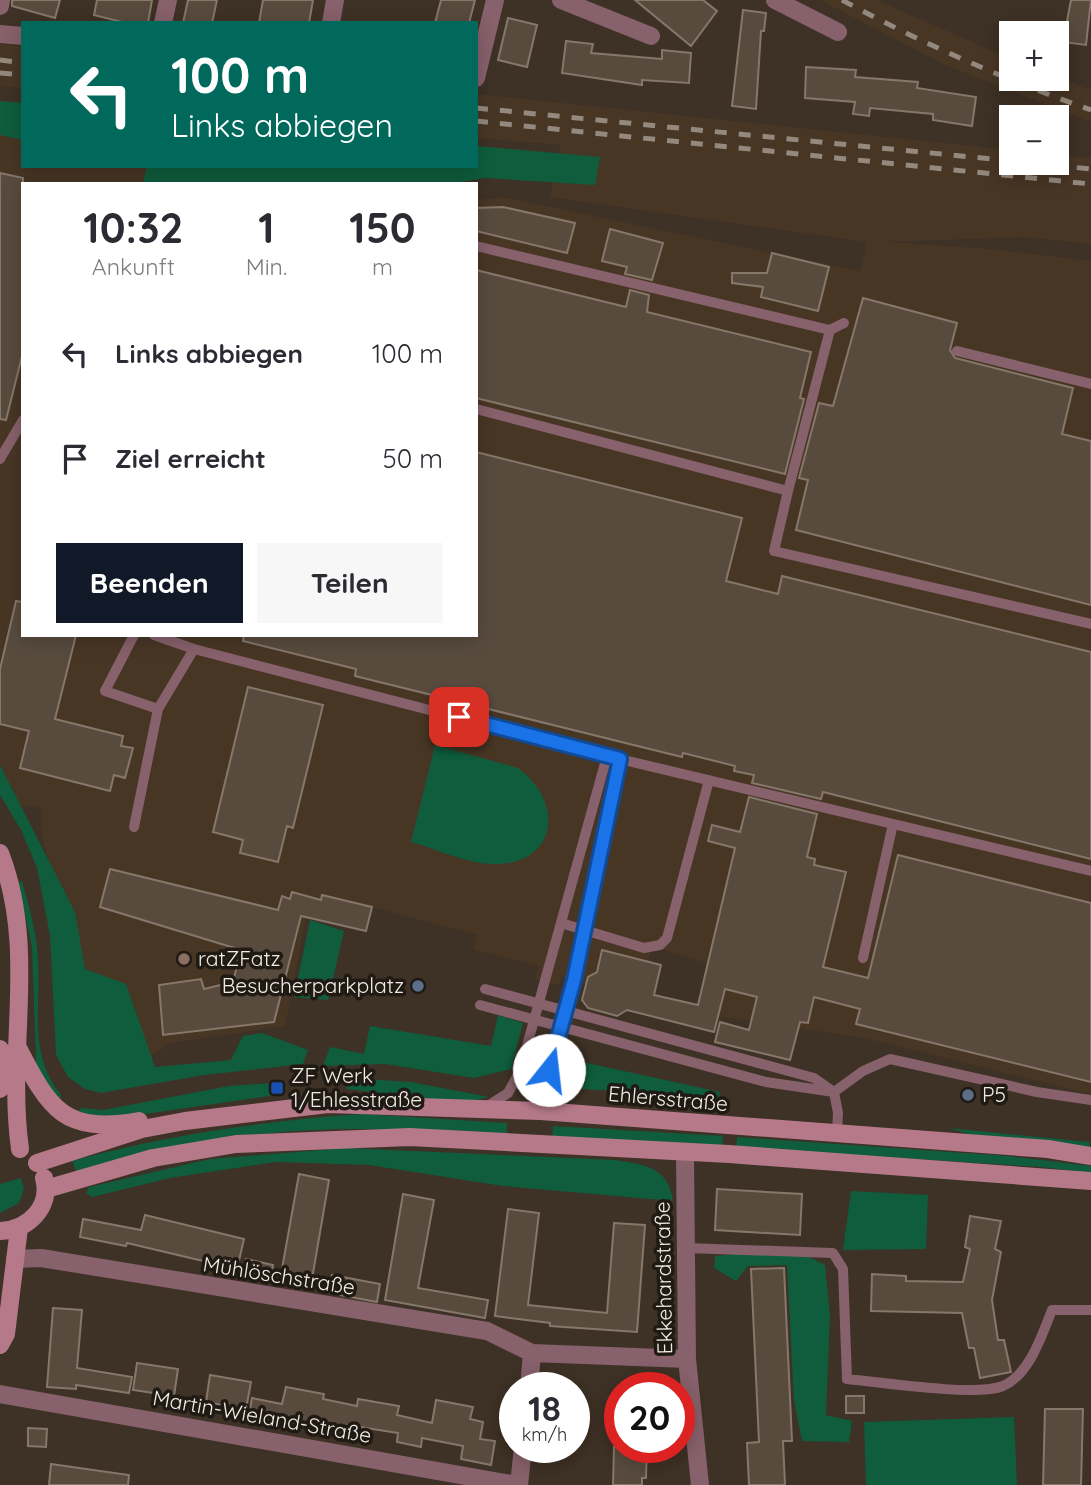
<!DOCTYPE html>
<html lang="de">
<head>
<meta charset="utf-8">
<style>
  :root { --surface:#fff; --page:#f7f7f7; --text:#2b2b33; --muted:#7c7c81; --accent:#111827 }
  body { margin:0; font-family:Quicksand,sans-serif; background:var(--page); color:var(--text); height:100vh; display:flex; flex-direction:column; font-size:26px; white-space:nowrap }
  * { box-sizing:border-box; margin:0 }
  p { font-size:23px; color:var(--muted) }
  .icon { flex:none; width:38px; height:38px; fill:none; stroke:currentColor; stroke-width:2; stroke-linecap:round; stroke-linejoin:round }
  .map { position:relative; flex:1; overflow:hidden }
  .panel { position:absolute; left:21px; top:182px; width:457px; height:455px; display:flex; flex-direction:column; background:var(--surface); border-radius:0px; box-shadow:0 4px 18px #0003 }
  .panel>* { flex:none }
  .top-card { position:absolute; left:21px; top:21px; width:457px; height:147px; border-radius:0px; box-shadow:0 4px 18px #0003; background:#00695c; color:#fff; overflow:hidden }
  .controls { position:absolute; left:999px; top:21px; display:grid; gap:14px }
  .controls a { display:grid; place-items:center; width:70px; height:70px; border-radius:0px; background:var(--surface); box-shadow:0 4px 18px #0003; font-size:35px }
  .speed { position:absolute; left:499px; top:1372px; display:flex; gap:14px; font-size:35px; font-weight:700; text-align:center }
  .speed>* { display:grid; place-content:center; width:91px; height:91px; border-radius:50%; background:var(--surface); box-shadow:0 4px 18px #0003; line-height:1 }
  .speed small { font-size:18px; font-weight:400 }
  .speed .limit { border:10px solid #d22; background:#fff; color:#111 }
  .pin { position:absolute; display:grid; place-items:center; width:60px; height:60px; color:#fff; margin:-30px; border-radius:14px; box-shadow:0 4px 10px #0006 }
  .me { position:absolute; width:77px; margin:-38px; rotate:16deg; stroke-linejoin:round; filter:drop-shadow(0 0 5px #0008) }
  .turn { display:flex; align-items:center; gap:24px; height:147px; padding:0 35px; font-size:32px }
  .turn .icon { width:91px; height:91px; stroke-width:2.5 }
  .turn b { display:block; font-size:49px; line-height:60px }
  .eta { display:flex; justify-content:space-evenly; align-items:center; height:119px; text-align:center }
  .eta b { font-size:42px; font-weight:800; line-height:49px }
  .primary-button { display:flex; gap:14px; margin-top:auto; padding:14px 35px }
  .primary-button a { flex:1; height:80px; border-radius:0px; background:var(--accent); color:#fff; font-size:28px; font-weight:800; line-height:80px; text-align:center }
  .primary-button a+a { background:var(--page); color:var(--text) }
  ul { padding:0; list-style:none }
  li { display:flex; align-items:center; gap:21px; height:105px; padding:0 35px }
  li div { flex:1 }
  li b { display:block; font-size:26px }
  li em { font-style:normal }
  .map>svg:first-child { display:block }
  .built { fill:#483625 }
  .green { fill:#0f5d3d }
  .building { fill:#584b3e; stroke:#86776a; stroke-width:2 }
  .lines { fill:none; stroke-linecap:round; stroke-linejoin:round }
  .lane { stroke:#87616b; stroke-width:10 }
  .street { stroke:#87616b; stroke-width:18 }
  .secondary { stroke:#b57989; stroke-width:18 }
  .rail { stroke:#93897e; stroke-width:5; stroke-dasharray:12 12; stroke-linecap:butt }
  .route-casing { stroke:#114b97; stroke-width:18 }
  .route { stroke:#1a73e8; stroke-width:12 }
  .education-dot { fill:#8d6e63; stroke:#201a15; stroke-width:2.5 }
  .service-dot { fill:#5c6f8a; stroke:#201a15; stroke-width:2.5 }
  .transit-dot { fill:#1a4fb4; stroke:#201a15; stroke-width:2.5 }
  .labels { text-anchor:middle; stroke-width:7; stroke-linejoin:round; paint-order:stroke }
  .poi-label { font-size:21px; fill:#f3ebe3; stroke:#201a15; text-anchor:start }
  .street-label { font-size:21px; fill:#f3ebe3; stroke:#201a15 }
</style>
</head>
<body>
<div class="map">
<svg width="1091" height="1485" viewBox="0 0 1091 1485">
  <rect width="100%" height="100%" fill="#3e3125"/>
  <!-- built -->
  <path class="built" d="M 820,0 L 877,0 L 1011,59 L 1012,79 L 1057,77 L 1091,90 L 1091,122 L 945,65 Z
    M 0,44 L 23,47 L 23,88 L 0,86 Z
    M 476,94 L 1011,150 L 1012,163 L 1057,163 L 1057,155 L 1091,158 L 1091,244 L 1024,237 L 885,242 L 991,249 L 1091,261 L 1091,1094 L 864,1038 L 703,1014 L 711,985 L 703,984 L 707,963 L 660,949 L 651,950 L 648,962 L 606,951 L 601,954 L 597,972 L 588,977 L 587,983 L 561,976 L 559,985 L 535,979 L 539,966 L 474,950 L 477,935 L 372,907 L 366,931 L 306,917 L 285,1026 L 171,1043 L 139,1064 L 101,1076 L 42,836 L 40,806 L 13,806 L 16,791 L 0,775 L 0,124 L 23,126 L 23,166 L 371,166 L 410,184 L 23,184 L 23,635 L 476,635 L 476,200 L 502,197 L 860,271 L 867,242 L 550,197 L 561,145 L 476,138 Z"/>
  <!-- green -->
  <path class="green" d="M 0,101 L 23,103 L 23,140 L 0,135 Z
    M 476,146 L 600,157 L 595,185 L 486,178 L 446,184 L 143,184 L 147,166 L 476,166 Z
    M 435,745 L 518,768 C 567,804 556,868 489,864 C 464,862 435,849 411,842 Z
    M 0,765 L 75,912 L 85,969 L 126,984 L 155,1067 L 231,1060 L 243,1036 L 262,1033 L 308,1050 L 303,1064 L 204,1075 L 101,1093 L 85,1089 L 68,1077 L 56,1055 L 50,935 L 37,868 L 21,830 L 0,795 Z
    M 22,881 C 29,907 37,933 38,961 C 41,1010 28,1054 61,1095 L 60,1100 L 41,1077 L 36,1062 L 32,947 L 18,883 Z
    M 310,920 L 344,931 L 328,1000 L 294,997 Z
    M 498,1015 L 523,1023 L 511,1069 L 474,1078 L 385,1064 L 323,1066 L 330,1047 L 364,1054 L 370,1026 L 491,1046 Z
    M 578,1061 L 720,1092 L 719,1098 L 582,1089 Z
    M 347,1078 L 411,1082 L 489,1097 L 464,1103 L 346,1089 Z
    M 283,1082 L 283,1094 L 103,1120 L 78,1111 L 81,1108 L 103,1110 L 229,1086 Z
    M 361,1114 L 507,1123 L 507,1135 C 442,1131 378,1127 313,1130 C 233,1134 154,1150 76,1171 L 72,1161 C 167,1135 262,1121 361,1114 Z
    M 553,1126 L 723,1136 L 722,1147 L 552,1139 Z
    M 949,1128 L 1089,1142 L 1091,1151 L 984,1139 Z
    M 737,1137 L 1008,1156 L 1091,1166 L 1091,1173 L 1041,1167 L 736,1148 Z
    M 345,1148 L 615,1160 C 645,1165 668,1166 673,1201 L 503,1186 L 369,1165 L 276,1162 L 170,1178 L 92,1197 L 86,1193 L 89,1187 L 210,1159 Z
    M 21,1178 L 24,1189 L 19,1203 L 0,1213 L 0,1184 Z
    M 851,1191 L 928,1195 L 926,1249 L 843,1250 Z
    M 746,1253 L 807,1256 L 825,1265 L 830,1315 L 826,1415 L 852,1421 L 849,1442 L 802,1441 L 794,1400 L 787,1265 L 748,1266 L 736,1281 L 714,1268 L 715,1256 Z
    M 1014,1417 L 1017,1485 L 866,1485 L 864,1422 Z"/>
  <!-- building -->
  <path class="building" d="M 12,0 L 60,0 L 55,18 L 12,6 Z
    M 97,0 L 152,0 L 148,23 L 126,23 L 94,15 Z
    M 188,0 L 217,0 L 212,23 L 183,23 Z
    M 263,0 L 313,0 L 309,23 L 259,23 Z
    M 441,0 L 475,0 L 469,23 L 435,23 Z
    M 635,0 L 703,0 L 717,11 L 691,46 Z
    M 1071,0 L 1091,0 L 1086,45 L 1063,42 Z
    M 743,10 L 766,13 L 764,31 L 761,31 L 756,109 L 732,106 Z
    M 508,18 L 537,25 L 527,67 L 498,60 Z
    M 566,41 L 593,44 L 591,53 L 662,59 L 662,50 L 691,53 L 689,83 L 642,80 L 642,85 L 562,73 Z
    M 806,67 L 856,70 L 855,77 L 918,82 L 917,88 L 976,97 L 972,126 L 933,120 L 933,114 L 870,108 L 869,116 L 853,114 L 855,102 L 805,98 Z
    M 0,173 L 23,178 L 23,352 L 6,420 L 0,419 Z
    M 503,207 L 575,223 L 567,253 L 476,231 L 476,208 Z
    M 610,229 L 663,243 L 652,280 L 625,274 L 627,267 L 602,261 Z
    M 772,253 L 829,267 L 818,311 L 761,297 L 763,287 L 732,283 L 732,273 L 767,273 Z
    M 476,270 L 626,307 L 630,290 L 649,295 L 647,312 L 811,352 L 800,398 L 804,399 L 785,474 L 476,398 Z
    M 863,298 L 957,323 L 950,350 L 955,358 L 1073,388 L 1062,434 L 1091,441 L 1091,605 L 796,530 L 808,480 L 799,478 L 819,403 L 833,406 Z
    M 476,452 L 742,518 L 726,581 L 778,594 L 782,576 L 1091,652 L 1091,859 L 823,792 L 821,799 L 752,783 L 754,775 L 734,771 L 735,766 L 683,753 L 682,757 L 355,676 L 356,669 L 243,641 L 244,635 L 476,635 Z
    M 16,601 L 23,602 L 23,635 L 76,635 L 55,719 L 123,736 L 121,746 L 133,748 L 125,778 L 114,775 L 110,791 L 20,768 L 29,731 L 0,724 L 0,669 Z
    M 248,687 L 323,705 L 293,828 L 287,826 L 278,862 L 240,853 L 243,840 L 213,832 Z
    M 749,797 L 817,814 L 807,857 L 815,859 L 814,865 L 846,872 L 823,967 L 868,978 L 898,855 L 1091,903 L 1091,1082 L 856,1024 L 860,1009 L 814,997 L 808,1023 L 800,1022 L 790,1060 L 715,1042 L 720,1022 L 749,1030 L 757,997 L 725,989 L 714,1032 L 627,1010 L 617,1016 L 588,1008 L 582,1000 L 588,977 L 597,972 L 602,950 L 661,965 L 654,995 L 698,1005 L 735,848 L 708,841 L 712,825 L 740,832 Z
    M 110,869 L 278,910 L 282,896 L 290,899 L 292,892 L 321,900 L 322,895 L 372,907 L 366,931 L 301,916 L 274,1022 L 163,1035 L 159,985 L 201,979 L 204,989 L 233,982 L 241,950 L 100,907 Z
    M 299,1174 L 329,1180 L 311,1285 L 280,1280 Z
    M 717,1189 L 802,1194 L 800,1235 L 715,1230 Z
    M 403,1194 L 434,1200 L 418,1288 L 488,1300 L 485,1318 L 385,1300 Z
    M 508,1209 L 539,1213 L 528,1305 L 607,1313 L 614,1223 L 645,1225 L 637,1332 L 550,1326 L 550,1323 L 495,1316 Z
    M 145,1215 L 244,1239 L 237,1269 L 127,1243 L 126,1246 L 80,1237 L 83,1219 L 141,1230 Z
    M 970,1216 L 1001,1221 L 995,1249 L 1001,1252 L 992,1300 L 998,1340 L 1004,1340 L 1011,1372 L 980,1378 L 974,1348 L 969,1348 L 962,1313 L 871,1311 L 872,1274 L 906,1276 L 906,1281 L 963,1282 L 970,1249 L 965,1247 Z
    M 246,1259 L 273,1265 L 270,1283 L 243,1277 Z
    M 784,1268 L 792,1441 L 783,1441 L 785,1485 L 749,1485 L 747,1443 L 759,1442 L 751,1269 Z
    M 332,1275 L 380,1284 L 377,1302 L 329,1293 Z
    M 53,1308 L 82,1310 L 77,1368 L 132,1377 L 129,1393 L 76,1385 L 76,1389 L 47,1387 Z
    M 137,1363 L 178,1369 L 174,1396 L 133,1390 Z
    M 210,1375 L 251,1382 L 246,1409 L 206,1402 Z
    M 286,1387 L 324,1394 L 323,1399 L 357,1406 L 358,1399 L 399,1406 L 397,1415 L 432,1423 L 436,1400 L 473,1407 L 470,1419 L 483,1422 L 480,1439 L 495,1441 L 491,1465 L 461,1459 L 463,1446 L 422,1438 L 421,1447 L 397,1442 L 398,1433 L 347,1425 L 346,1433 L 249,1415 L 252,1398 L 282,1404 Z
    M 846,1396 L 864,1396 L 864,1413 L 846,1413 Z
    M 1045,1409 L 1083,1409 L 1081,1485 L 1043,1485 Z
    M 28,1428 L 47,1429 L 46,1447 L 28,1446 Z
    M 614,1447 L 647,1447 L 646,1478 L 642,1478 L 642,1485 L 613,1485 Z
    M 51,1464 L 129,1475 L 128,1485 L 49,1485 Z"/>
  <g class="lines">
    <!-- lane -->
    <path class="lane" d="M 476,246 L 830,330 L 844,323
      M 957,351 L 1091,384
      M 476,409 L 788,491 L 830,330
      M 0,459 L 23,420
      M 788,491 L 774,551 L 1091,624
      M 134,635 L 105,691 L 158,709
      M 154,635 L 168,640
      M 170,635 L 168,640 L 194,649 L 607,756 L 1091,871
      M 134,827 L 158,709 L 194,649
      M 561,923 L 644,948 L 660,945 L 667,938 L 709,780
      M 863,958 L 893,824
      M 485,989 L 814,1078 L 834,1092 L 863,1071 L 890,1059 L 1037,1092 L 1091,1100
      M 480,1005 L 766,1082 L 834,1092 L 838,1113 L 837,1133
      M 486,1107 L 508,1093 L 520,1071 L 607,756
      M 541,1111 L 549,1070 L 574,980 L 620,759
      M 686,1248 L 833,1253 L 843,1269 L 847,1379 C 879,1382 976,1397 1003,1386 C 1030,1374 1042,1335 1052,1310 L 1091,1310"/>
    <!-- street -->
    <path class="street" d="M 561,0 L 651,36
      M 775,0 L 838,32
      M 0,6 L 1,0
      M 163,23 L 168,0
      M 331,23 L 335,0
      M 0,34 L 23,36
      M 476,78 L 495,0
      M 685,1154 L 687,1359 L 700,1485
      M 15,1259 L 41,1258 L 487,1331 L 532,1353 L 687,1359
      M 529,1388 L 532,1353
      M 0,1394 L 517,1485
      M 519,1485 L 523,1447"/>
    <!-- secondary -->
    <path class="secondary" d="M 0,853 C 38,951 6,1048 20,1149
      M 18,1048 C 50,1110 64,1134 139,1121
      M 0,1049 L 0,1089
      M 37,1163 L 142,1129 L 185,1121 L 328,1104 L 541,1111 L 1048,1149 L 1091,1156
      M 46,1189 L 153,1158 L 236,1144 L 410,1137 L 729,1154 L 1091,1181
      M 0,1231 C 28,1230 52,1207 44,1178
      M 0,1345 L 6,1334 L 19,1228"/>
    <!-- rail -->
    <path class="rail" d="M 842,0 C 921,43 1006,80 1091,110
      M 0,60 L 23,63
      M 0,73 L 23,75
      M 476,108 L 1012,161
      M 476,121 L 1091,184
      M 1029,163 L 1091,169"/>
  </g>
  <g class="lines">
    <defs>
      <path id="route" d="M 459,717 L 620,759 L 574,980 L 549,1070"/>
    </defs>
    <!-- route casing -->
    <use href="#route" class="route-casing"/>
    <!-- route -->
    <use href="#route" class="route"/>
  </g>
  <!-- markers -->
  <circle class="education-dot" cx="184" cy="959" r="7"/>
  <g class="service-dot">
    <circle cx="418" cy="986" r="7"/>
    <circle cx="968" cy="1095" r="7"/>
  </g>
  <rect class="transit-dot" x="270" y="1081" width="14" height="14" rx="3.5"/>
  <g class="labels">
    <!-- poi labels -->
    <g class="poi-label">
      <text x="198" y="966">ratZFatz</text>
      <text x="404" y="993" text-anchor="end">Besucherparkplatz</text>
      <text x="291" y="1083">ZF Werk<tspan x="291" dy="24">1/Ehlesstraße</tspan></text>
      <text x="982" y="1102">P5</text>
    </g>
    <!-- street labels -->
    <g class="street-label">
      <text transform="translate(668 1099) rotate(5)" y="7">Ehlersstraße</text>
      <text transform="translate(279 1276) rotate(9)" y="7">Mühlöschstraße</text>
      <text transform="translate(664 1278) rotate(-91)" y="7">Ekkehardstraße</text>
      <text transform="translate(262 1417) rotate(10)" y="7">Martin-Wieland-Straße</text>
    </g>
  </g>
</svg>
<div class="controls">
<a>+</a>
<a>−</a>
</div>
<div class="speed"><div>18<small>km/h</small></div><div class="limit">20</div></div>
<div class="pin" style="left:459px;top:717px;background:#d93025"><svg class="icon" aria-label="arrive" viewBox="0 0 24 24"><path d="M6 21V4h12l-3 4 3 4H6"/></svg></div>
<svg class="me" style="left:549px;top:1070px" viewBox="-20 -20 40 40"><circle r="19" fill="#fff"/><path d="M0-13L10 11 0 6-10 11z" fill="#1a73e8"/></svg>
<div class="top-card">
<div class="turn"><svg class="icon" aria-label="left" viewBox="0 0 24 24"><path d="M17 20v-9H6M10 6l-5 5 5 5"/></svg><div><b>100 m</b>Links abbiegen</div></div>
</div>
<section class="panel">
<div class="eta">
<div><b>10:32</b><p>Ankunft</p></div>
<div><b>1</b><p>Min.</p></div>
<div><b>150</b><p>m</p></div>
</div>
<ul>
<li><svg class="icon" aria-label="left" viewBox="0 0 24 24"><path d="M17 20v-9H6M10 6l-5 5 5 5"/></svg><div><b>Links abbiegen</b></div><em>100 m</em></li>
<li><svg class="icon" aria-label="arrive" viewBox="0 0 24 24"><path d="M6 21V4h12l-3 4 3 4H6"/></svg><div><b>Ziel erreicht</b></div><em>50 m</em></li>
</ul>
<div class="primary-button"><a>Beenden</a><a>Teilen</a></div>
</section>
</div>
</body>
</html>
